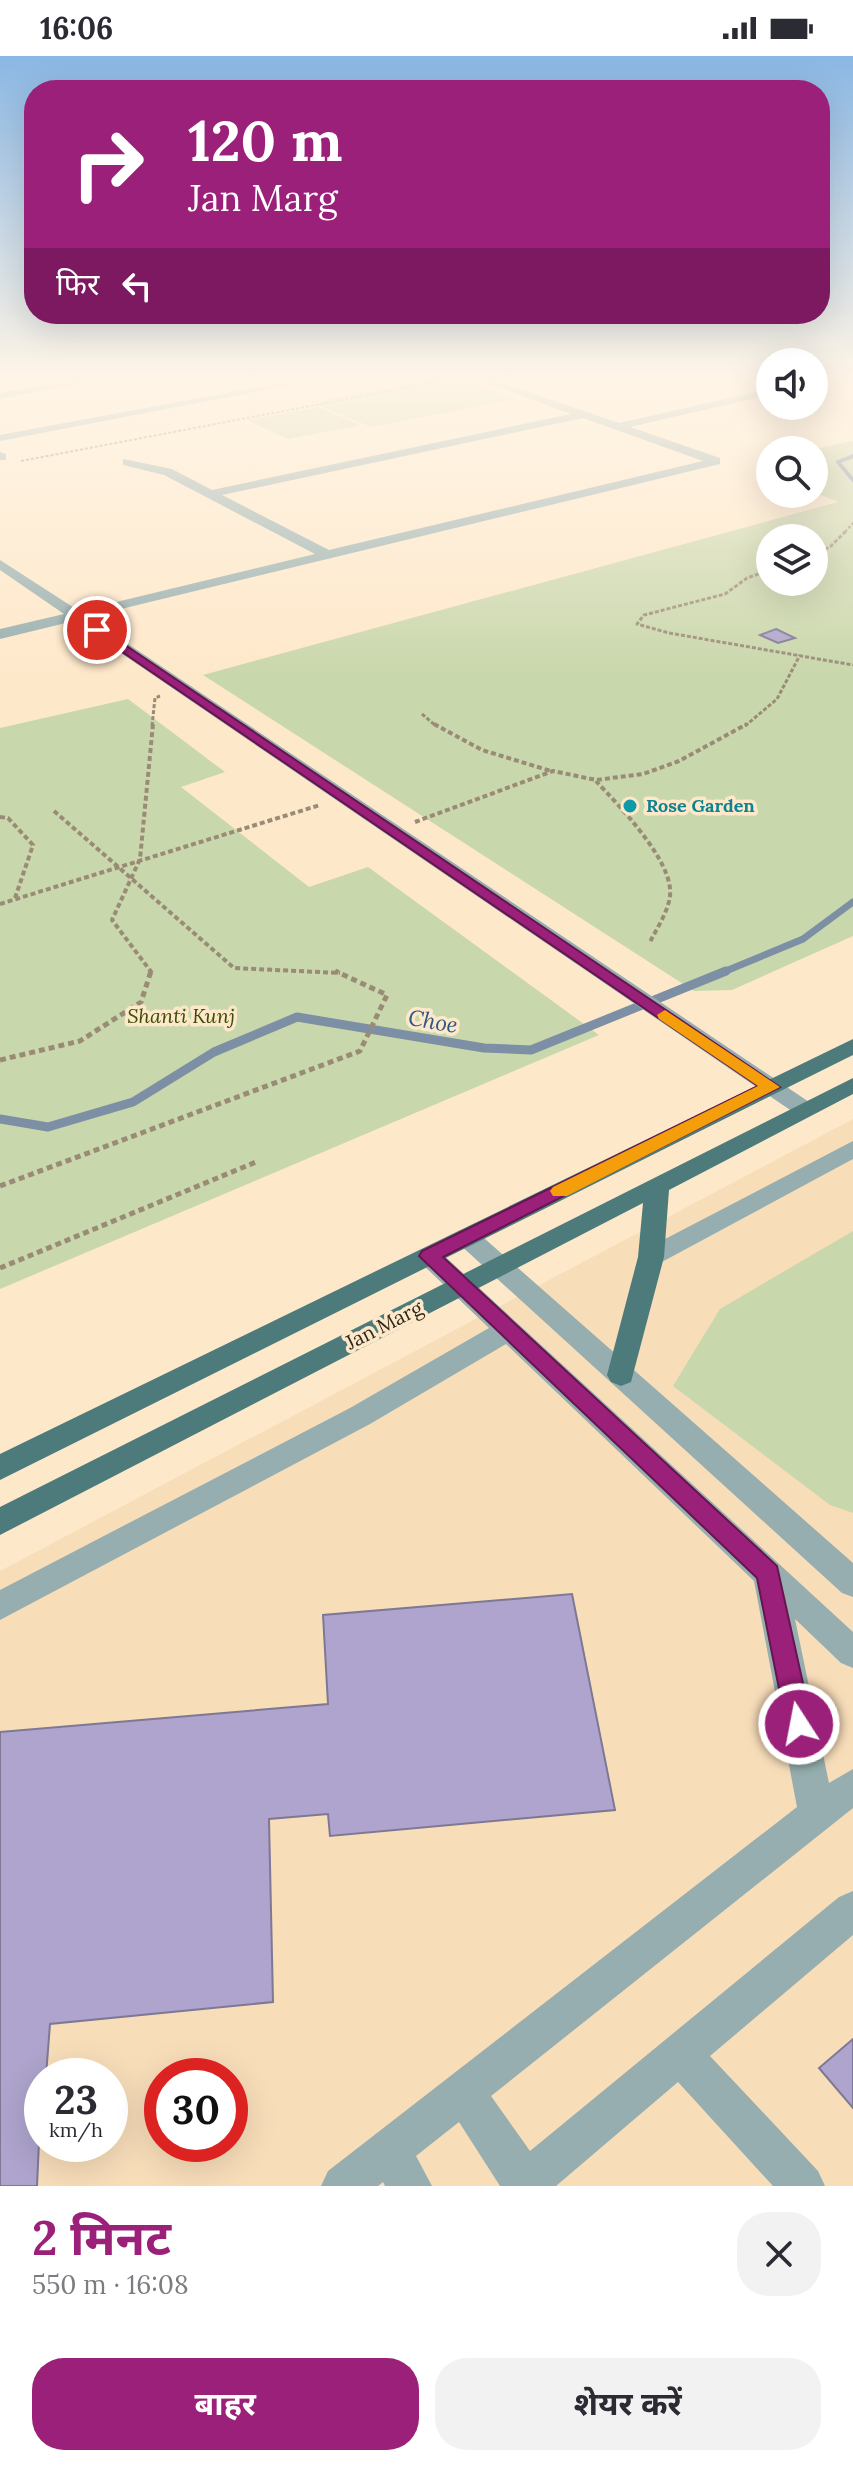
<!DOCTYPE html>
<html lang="hi">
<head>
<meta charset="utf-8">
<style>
  :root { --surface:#fff; --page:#f2f2f3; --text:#2b2b33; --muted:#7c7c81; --accent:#9b2079 }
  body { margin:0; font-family:Lora,"Noto Sans Devanagari",serif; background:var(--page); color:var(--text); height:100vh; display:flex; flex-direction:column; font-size:30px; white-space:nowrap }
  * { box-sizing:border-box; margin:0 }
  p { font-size:26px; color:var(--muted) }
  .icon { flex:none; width:44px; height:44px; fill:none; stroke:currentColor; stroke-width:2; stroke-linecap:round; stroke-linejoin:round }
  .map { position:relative; height:2130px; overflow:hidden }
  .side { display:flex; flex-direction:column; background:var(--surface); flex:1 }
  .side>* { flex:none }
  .hud { position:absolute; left:24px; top:24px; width:806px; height:244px; border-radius:32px; box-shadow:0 8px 32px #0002; background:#9b2079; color:#fff; overflow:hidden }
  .tools { position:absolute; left:756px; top:292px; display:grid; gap:16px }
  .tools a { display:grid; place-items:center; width:72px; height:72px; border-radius:50%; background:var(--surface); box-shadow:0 8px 32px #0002; font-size:40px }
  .speed { position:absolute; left:24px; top:2002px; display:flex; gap:16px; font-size:40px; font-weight:700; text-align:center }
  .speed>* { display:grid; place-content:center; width:104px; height:104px; border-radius:50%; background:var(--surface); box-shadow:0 8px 32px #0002; line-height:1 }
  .speed small { font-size:20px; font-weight:400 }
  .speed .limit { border:12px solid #d22; background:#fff; color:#111 }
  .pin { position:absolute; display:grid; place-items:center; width:68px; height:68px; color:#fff; margin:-34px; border:4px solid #fff; border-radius:50%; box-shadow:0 2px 8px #0007 }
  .me { position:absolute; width:88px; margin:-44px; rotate:349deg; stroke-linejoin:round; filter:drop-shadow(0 0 6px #0008) }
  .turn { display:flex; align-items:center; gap:28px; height:168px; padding:0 32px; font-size:36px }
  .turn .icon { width:104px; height:104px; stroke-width:2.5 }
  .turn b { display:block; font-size:56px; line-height:68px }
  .then { display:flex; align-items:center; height:76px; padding:0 32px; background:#0003; gap:16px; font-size:30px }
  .round { display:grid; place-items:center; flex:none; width:84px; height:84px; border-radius:32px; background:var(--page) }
  .overview { display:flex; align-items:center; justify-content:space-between; height:136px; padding:0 32px }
  h1 { font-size:48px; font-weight:700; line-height:60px; color:var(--accent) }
  .primary-button { display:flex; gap:16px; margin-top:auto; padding:16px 32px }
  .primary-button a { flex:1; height:92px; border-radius:32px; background:var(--accent); color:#fff; font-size:32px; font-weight:700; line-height:92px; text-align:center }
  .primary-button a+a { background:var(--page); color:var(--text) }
  .status { display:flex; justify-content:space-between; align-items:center; height:56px; padding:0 40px; background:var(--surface); direction:ltr }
  .status svg { height:22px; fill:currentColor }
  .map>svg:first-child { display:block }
  .built { fill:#f8ddb9; fill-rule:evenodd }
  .green { fill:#c9d7ac; fill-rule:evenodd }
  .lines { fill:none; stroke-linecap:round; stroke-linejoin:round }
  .stream-far2 { stroke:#7d8fa4; stroke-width:4 }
  .stream-far1 { stroke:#7d8fa4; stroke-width:7 }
  .stream { stroke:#7d8fa4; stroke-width:9 }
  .building { fill:#aea4cd; stroke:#7f7895; stroke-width:2 }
  .path-far3 { stroke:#9a8b76; stroke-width:2; stroke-dasharray:3 2; stroke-linecap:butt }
  .path-far2 { stroke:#9a8b76; stroke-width:3; stroke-dasharray:4 2; stroke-linecap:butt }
  .path-far1 { stroke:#9a8b76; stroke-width:4; stroke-dasharray:5 3; stroke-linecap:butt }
  .path { stroke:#9a8b76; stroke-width:5; stroke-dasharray:6 4; stroke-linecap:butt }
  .minor { fill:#96aeaf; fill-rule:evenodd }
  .major { fill:#4d7b7c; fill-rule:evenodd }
  .route { fill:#9b2079; stroke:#65154f; stroke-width:2 }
  .slow { fill:#f59e0b }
  .culture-dot { fill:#0f9aa8; stroke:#fee8ca; stroke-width:3 }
  .labels { text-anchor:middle; stroke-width:7; stroke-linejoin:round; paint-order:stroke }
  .far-culture-label { font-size:18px; font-weight:bold; fill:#0d838f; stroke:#fee8ca; text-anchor:start }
  .park-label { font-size:20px; font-style:italic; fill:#3d4c09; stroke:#fee8ca }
  .street-label { font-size:20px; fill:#2f271b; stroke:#fee8ca }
  .water-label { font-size:22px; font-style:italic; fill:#2d5785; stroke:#fee8ca }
</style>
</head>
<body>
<div class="status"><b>16:06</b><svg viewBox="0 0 49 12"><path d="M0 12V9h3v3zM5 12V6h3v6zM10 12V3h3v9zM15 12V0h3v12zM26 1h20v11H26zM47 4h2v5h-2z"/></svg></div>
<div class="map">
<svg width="853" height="2130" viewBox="0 0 853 2130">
  <rect width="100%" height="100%" fill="#fee8ca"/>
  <!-- built -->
  <path class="built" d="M 853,1063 L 853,2130 L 0,2130 L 0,1515 ZM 42,2020 L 110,2020 L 110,2088 L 42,2088 ZM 162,2020 L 230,2020 L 230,2088 L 162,2088 Z"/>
  <!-- green -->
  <path class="green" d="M 439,322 L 458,322 L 514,343 L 371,371 L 311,346 Z
    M 318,351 L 360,369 L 288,383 L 247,364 Z
    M 853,385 L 853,880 L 732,934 L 694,935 L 203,619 L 838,446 L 814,436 L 814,394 L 810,394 ZM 770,482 L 814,482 L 814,526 L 770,526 Z
    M 128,643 L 225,716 L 181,731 L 309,831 L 368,811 L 599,979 L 0,1233 L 0,672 Z
    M 853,1175 L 853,1457 L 830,1449 L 673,1330 L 720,1253 Z"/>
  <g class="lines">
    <!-- stream-far2 -->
    <path class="stream-far2" d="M 853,400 L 838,406 L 853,424"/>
    <!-- stream-far1 -->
    <path class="stream-far1" d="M 721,917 L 803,883 L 853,846"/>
    <!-- stream -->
    <path class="stream" d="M 0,1063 L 48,1071 L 133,1046 L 214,996 L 297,961 L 484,992 L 531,994 L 726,915"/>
  </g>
  <!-- building -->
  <path class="building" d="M 776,573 L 795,582 L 778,587 L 760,579 Z
    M 572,1538 L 615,1754 L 330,1780 L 328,1758 L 269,1763 L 273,1946 L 50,1968 L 46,2020 L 42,2020 L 37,2130 L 0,2130 L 0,1676 L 328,1648 L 323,1559 Z
    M 853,1983 L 853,2052 L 819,2012 Z"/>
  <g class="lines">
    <!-- path-far3 -->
    <path class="path-far3" d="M 21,405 L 452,323
      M 845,476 L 853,467"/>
    <!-- path-far2 -->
    <path class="path-far2" d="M 814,499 L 831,490 L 847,474
      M 770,514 L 747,522 L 725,538 L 644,559 L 637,568 L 669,577 L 853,609
      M 422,658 L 436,670
      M 152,670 L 155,642 L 160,640
      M 745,670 L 777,643 L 800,599"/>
    <!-- path-far1 -->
    <path class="path-far1" d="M 434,668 L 482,694 L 551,715
      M 596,725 C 618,749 674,805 670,840 C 668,856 657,872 650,886
      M 54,755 L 234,912 L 340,917
      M 0,761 L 8,762 L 33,789 L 15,842
      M 415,766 L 553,715 L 596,724 L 643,718 L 679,705 L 747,668
      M 0,848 L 320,749
      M 152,917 L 112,864 L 140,803 L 153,668"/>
    <!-- path -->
    <path class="path" d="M 0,1004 L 80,985 L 141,946 L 151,915
      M 0,1130 L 360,995 L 387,939 L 335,915
      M 0,1212 L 256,1106"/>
    <!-- minor -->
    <path class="minor" d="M 86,322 L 107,322 L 0,343 L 0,337 Z
      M 308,322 L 328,322 L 0,385 L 0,379 Z
      M 473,322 L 487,322 L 619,367 L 770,333 L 770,339 L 630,371 L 720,402 L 720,408 L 88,561 L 812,1048 L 816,1053 L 812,1058 L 796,1058 L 74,565 L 0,583 L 0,573 L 64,558 L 0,514 L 0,504 L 79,555 L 315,498 L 164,419 L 123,409 L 123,403 L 172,413 L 212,434 L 571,358 ZM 583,362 L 703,405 L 329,494 L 222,439 Z
      M 840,322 L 839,324 L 814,329 L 814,323 Z
      M 0,396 L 6,398 L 6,404 L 0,404 Z
      M 853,1085 L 853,1103 L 660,1207 L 651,1210 L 642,1207 L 638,1201 L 642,1195 Z
      M 467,1172 L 476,1175 L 853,1507 L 853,1541 L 842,1537 L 458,1187 L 454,1181 L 458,1175 Z
      M 429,1191 L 438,1194 L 853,1576 L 853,1612 L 841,1607 L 795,1563 L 829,1727 L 853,1713 L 853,1752 L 491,2040 L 530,2095 L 839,1841 L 853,1835 L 853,1879 L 710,2000 L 818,2115 L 825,2130 L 773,2130 L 678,2026 L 556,2130 L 500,2130 L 459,2066 L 416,2100 L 432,2130 L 385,2130 L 383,2126 L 378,2130 L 321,2130 L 328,2115 L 797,1751 L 754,1525 L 506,1288 L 370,1368 L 0,1564 L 0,1534 L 350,1352 L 489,1272 L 420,1206 L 416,1200 L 420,1194 Z"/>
    <!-- major -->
    <path class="major" d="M 853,983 L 853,999 L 0,1424 L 0,1398 Z
      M 853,1022 L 853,1038 L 669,1134 L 664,1201 L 631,1326 L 621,1330 L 611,1326 L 607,1319 L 638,1201 L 643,1147 L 0,1479 L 0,1451 Z"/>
  </g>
  <!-- sky -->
  <linearGradient id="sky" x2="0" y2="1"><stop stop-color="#8ab7e4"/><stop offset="0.52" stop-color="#fff5e7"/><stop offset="1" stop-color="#fff5e7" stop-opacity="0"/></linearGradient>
  <rect width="853" height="620" fill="url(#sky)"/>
  <!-- route -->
  <path class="route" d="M 97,570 L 780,1031 L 443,1201 L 777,1510 L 812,1668 L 808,1677 L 799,1680 L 789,1677 L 786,1668 L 757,1522 L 419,1200 L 422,1195 L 758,1030 L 93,576 L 92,574 Z"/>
  <!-- slow -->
  <path class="slow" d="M 665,954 L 780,1031 L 567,1140 L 553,1140 L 550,1135 L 553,1131 L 758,1030 L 659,963 L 657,959 Z"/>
  <!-- markers -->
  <circle class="culture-dot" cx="630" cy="750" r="8"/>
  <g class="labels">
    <!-- far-culture labels -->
    <g class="far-culture-label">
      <text x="646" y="756">Rose Garden</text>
    </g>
    <!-- park labels -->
    <g class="park-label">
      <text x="181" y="967">Shanti Kunj</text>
    </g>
    <!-- street labels -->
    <g class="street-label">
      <text transform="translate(384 1269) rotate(-27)" y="7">Jan Marg</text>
    </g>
    <!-- water labels -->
    <g class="water-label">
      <text transform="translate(433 965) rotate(10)" y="8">Choe</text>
    </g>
  </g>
</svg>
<div class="tools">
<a><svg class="icon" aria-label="sound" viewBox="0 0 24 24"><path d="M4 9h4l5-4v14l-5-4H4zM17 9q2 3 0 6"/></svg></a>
<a><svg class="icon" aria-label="search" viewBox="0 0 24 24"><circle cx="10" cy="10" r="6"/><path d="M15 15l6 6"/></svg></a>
<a><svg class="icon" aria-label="layers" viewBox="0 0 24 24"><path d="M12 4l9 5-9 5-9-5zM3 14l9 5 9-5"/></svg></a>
</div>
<div class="speed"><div>23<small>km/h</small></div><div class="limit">30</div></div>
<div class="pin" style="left:97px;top:574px;background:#d93025"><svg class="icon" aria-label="arrive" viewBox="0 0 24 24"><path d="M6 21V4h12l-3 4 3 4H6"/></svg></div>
<svg class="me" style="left:799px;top:1668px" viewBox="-20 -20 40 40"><circle r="17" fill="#9b2079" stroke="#fff" stroke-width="3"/><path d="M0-11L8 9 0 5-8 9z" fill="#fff"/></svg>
<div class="hud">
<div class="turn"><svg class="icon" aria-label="right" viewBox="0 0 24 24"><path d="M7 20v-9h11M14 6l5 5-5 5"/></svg><div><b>120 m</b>Jan Marg</div></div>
<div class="then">फिर<svg class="icon" aria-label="left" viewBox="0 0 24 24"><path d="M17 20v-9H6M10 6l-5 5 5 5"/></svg></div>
</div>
</div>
<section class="side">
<div class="overview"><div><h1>2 मिनट</h1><p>550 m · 16:08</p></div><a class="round"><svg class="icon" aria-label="close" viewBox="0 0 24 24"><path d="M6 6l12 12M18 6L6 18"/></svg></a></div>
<div class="primary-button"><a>बाहर</a><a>शेयर करें</a></div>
</section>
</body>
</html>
